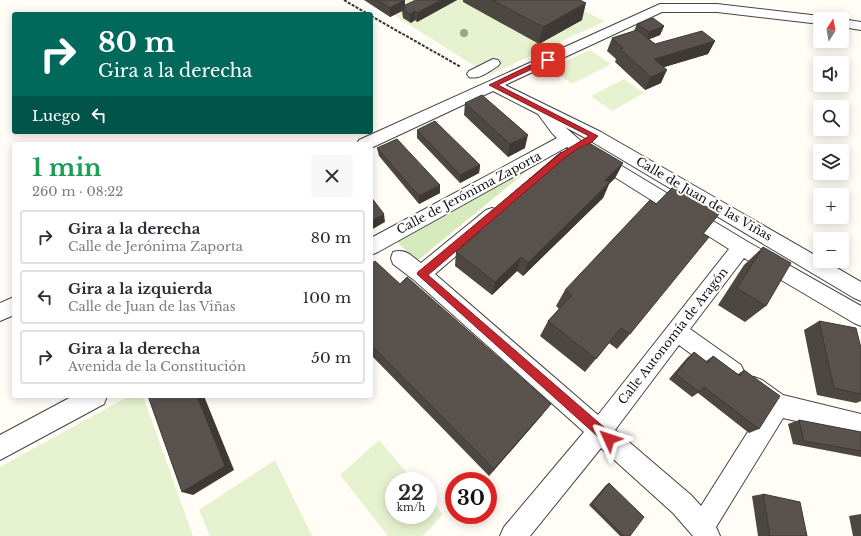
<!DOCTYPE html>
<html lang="es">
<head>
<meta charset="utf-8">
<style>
  :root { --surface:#fff; --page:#f7f7f7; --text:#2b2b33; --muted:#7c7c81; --line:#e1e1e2 }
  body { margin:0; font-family:"Libre Baskerville",serif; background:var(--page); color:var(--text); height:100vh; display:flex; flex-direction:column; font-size:15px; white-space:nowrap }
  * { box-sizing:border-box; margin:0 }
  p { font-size:13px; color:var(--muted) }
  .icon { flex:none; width:22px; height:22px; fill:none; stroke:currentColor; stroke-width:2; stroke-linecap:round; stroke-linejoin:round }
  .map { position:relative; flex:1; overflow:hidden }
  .panel { position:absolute; left:12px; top:142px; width:361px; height:256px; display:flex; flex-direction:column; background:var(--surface); border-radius:4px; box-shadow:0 2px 10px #0003 }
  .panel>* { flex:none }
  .guide { position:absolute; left:12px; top:12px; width:361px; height:122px; border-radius:4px; box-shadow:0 2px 10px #0003; background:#00695c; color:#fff; overflow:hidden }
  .needle { width:26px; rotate:11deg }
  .controls { position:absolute; left:813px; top:12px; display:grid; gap:8px }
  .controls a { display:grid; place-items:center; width:36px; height:36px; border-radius:4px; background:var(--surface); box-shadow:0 2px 10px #0003; font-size:20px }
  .speed { position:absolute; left:385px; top:472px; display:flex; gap:8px; font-size:20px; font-weight:700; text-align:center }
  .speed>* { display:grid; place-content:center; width:52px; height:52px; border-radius:50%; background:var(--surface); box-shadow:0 2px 10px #0003; line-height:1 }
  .speed small { font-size:10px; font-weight:400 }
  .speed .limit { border:6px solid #d22; background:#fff; color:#111 }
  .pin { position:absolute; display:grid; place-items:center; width:34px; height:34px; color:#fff; margin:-17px; border-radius:8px; box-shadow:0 2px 6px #0006 }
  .me { position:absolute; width:44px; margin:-22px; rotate:312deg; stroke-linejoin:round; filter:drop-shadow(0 0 3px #0008) }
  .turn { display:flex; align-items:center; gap:14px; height:84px; padding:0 20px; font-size:18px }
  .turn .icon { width:52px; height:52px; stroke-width:2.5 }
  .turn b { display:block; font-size:28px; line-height:34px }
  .then { display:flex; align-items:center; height:38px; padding:0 20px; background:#0003; gap:8px; font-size:15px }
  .round { display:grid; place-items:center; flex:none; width:42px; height:42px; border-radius:4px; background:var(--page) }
  .overview { display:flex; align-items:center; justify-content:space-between; height:68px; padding:0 20px }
  h1 { font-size:24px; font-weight:700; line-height:30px; color:#1e9e55 }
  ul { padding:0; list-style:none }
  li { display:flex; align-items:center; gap:12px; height:54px; margin:0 8px 6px; padding:0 12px; border:2px solid var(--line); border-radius:4px }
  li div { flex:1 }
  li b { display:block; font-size:15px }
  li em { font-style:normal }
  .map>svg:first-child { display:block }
  .green { fill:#d5ebbd }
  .pitch { fill:#e6f2cf }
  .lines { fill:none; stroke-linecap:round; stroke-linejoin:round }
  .minor-casing { stroke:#444; stroke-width:2 }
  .path { stroke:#333; stroke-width:2; stroke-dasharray:3 1.5; stroke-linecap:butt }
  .minor { fill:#fff; fill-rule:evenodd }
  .tree { fill:#8dad7f }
  .wall { fill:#4d4742 }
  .shaded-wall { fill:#3f3936 }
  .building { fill:#5a524d; stroke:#3f3936 }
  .route { fill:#c4262e; stroke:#7f191e }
  .labels { text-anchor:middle; stroke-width:4; stroke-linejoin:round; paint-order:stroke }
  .street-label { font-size:12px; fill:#111; stroke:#fff }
</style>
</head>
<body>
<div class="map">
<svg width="861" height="536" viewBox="0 0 861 536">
  <rect width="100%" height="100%" fill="#fffdf5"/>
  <!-- green -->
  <path class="green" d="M 539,161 L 417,261 L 396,241 Z"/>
  <!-- pitch -->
  <path class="pitch" d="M 370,0 L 561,0 L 605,21 L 489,75 Z
    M 590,50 L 611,64 L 572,84 L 551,68 Z
    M 624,79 L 644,93 L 612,111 L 591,96 Z
    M 129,396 L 143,396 L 193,536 L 0,536 L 0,467 Z
    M 379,440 L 414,481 L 394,481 L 394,515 L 428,515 L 428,497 L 443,514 L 423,536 L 388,536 L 340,475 Z
    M 275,460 L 312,536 L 210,536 L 199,510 Z"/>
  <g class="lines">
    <defs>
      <path id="minor" d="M 660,4 L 717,4 L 820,16 L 826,19 L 820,19 L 820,24 L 717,12 L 662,12 L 505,85 L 601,132 L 820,258 L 820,261 L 825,261 L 861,282 L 861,301 L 854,298 L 589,140 L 565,127 L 582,142 L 748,242 L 861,306 L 861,326 L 854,323 L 744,258 L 690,329 L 741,365 L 744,372 L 741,379 L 733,382 L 725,379 L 679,345 L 615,430 L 691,495 L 701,506 L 763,408 L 746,396 L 743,388 L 746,380 L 754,377 L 762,380 L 783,395 L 861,414 L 861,436 L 783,418 L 716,527 L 720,536 L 693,536 L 673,513 L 601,448 L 530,536 L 500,536 L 504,527 L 584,432 L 414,280 L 393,264 L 391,258 L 393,252 C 406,248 411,256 421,263 L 486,210 L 492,208 L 498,210 L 501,215 L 498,220 L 435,274 L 598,415 L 729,249 L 567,147 L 378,252 L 371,255 L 371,238 L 557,138 L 552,133 L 538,114 L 493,91 L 371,148 L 371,144 L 357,144 L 359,140 Z
        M 842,19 L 861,22 L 861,30 L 842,27 Z
        M 493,59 L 498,60 L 500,63 L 498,66 C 489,71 480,80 469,77 L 467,74 L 469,71 Z
        M 14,297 L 14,315 L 0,321 L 0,303 Z
        M 73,396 L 107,396 L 104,404 L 0,460 L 0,435 Z"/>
    </defs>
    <!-- minor casing -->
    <use href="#minor" class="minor-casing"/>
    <!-- path -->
    <path class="path" d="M 344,0 L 368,14
      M 371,16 L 461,67"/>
    <!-- minor -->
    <use href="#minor" class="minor"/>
  </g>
  <!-- trees -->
  <g class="tree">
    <circle cx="464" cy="33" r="4"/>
    <circle cx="535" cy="50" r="4"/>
  </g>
  <!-- wall -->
  <path class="wall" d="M 364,0 L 404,0 L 405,6 L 457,0 L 417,22 L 415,20 L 411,23 L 403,18 L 402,11 L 390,17 Z
    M 463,0 L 580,0 L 582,20 L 539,44 L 463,2 Z
    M 637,24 L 664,26 L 660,35 L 649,39 L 655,44 L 715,41 L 708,54 L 664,67 L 661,83 L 645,90 L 615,62 L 616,59 L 607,51 L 612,38 L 634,31 Z
    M 465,103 L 525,148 L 508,157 L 464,115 Z
    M 417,130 L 480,165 L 479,173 L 460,183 L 417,138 Z
    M 377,148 L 440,193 L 419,204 L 379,156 Z
    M 567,155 L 623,163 L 615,178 L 609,184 L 603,198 L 523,276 L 517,271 L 492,295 L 455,266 L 456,252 L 472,237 L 474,226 Z
    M 703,234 L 630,334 L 617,349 L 609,343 L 585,372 L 540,336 L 548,321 L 559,309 L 556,306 L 565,290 Z
    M 763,247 L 766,306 L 745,322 L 718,305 L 744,265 Z
    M 371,264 L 542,415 L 489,476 L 371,355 Z
    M 819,321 L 861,348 L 861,401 L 856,403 L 817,395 L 804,330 Z
    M 694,352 L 706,361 L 713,356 L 738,374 L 744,370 L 759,429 L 749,433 L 698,393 L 692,397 L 669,379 L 687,358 Z
    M 799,420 L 861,432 L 861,457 L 793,444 L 788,424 Z
    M 609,483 L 630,536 L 620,536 L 589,505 L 606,485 Z
    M 763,494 L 807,536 L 758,536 L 752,496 Z
    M 861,514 L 861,536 L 853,536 L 849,516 Z"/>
  <!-- shaded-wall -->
  <path class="shaded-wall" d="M 405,0 L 405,7 L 403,6 L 403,10 L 402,9 L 402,11 L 390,17 L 390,8 Z
    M 441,0 L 457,0 L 417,22 L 417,13 Z
    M 586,3 L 582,20 L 539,44 L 543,27 Z
    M 415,11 L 415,20 L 411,23 L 410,14 Z
    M 664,26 L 660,35 L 645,41 L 649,32 Z
    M 715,41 L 708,54 L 648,72 L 654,59 Z
    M 667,70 L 661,83 L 645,90 L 651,77 Z
    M 528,135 L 525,148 L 508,157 L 510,144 Z
    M 623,163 L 615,178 L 609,184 L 603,198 L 523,276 L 528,263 L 605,180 Z
    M 480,165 L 479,173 L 460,183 L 460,175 Z
    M 440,185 L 440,193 L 419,204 L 419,196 Z
    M 384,214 L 385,222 L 371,230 L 371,221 Z
    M 521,257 L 517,271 L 492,295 L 495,282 Z
    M 197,396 L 204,396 L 234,470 L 193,495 L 182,492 Z
    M 551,404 L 542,415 L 489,476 L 494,469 Z"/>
  <!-- building -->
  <path class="building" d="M 377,0 L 405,0 L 390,8 Z
    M 416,0 L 441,0 L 417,13 L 415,11 L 410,14 L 402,9 L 406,8 L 403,6 Z
    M 492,0 L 580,0 L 586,3 L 543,27 Z
    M 653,18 L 664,26 L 649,32 L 637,24 Z
    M 637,30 L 655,44 L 702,31 L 715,41 L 654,59 L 667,70 L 651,77 L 620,49 L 623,48 L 612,38 Z
    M 482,95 L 528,135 L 510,144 L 465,103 Z
    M 435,121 L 480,165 L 460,175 L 417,130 Z
    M 397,139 L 440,185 L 419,196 L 377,148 Z
    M 584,140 L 623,163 L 605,180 L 610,182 L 528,263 L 521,257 L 495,282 L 456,252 L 480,231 L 474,226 L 561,152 L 567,155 Z
    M 673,187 L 719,214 L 703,234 L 709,237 L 630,334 L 621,328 L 596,359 L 548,321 L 572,295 L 565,290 L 650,200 L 656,204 Z
    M 371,197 L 384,214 L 371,221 Z
    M 763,247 L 791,263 L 766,306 L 737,288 Z
    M 375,261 L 400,284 L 407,277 L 551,404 L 494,469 L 371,345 L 371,264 Z
    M 819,321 L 856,328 L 861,348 L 861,394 L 834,388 Z
    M 694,352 L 708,363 L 713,356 L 740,376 L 744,370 L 780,396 L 759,429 L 704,387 L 699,392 L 676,374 Z
    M 148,396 L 197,396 L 225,466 L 182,492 Z
    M 799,420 L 861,432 L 861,451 L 804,441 Z
    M 609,483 L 644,517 L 630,536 L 624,536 L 592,504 Z
    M 763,494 L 800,502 L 807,536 L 770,536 Z"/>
  <!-- route -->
  <path class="route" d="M 545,58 L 551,60 L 498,85 L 598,136 L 591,143 L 579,148 L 566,157 L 428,275 L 613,435 L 615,439 L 613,443 L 609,445 L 605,443 L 417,274 L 418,272 L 561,153 L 589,136 L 489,85 Z"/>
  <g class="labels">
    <!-- street labels -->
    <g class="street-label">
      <text transform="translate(469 193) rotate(-28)" y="4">Calle de Jerónima Zaporta</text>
      <text transform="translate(704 199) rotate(30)" y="4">Calle de Juan de las Viñas</text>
      <text transform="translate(673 336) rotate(-52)" y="4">Calle Autonomía de Aragón</text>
    </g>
  </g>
</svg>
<div class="controls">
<a><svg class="needle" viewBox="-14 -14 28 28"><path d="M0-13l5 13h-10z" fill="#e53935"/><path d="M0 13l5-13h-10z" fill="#7c7c81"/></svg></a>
<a><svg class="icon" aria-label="sound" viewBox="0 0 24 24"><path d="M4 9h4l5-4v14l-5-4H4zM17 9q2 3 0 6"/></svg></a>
<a><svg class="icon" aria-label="search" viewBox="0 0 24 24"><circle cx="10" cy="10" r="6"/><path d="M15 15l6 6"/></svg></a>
<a><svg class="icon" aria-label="layers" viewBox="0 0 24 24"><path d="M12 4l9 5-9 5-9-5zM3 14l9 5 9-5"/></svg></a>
<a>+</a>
<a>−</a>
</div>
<div class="speed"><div>22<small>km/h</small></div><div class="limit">30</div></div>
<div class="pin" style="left:548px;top:60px;background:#d93025"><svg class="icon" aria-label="arrive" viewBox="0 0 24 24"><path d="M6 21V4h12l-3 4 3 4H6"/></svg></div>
<svg class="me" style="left:609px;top:439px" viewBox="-20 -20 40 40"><path d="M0-17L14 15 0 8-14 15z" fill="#c4262e" stroke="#fff" stroke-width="4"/></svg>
<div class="guide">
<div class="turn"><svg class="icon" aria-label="right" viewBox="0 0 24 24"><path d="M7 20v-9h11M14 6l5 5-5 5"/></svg><div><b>80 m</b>Gira a la derecha</div></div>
<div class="then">Luego<svg class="icon" aria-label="left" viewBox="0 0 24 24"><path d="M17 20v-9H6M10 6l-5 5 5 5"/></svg></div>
</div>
<section class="panel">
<div class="overview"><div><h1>1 min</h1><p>260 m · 08:22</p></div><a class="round"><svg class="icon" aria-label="close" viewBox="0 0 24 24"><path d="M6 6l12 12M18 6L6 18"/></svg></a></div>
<ul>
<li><svg class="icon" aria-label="right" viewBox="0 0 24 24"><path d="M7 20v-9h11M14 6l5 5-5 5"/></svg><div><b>Gira a la derecha</b><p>Calle de Jerónima Zaporta</p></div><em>80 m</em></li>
<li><svg class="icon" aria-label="left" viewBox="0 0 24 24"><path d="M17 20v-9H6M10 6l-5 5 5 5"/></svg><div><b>Gira a la izquierda</b><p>Calle de Juan de las Viñas</p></div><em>100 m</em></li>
<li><svg class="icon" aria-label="right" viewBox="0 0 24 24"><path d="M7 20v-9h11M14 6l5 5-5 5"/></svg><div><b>Gira a la derecha</b><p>Avenida de la Constitución</p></div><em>50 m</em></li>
</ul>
</section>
</div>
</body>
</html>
